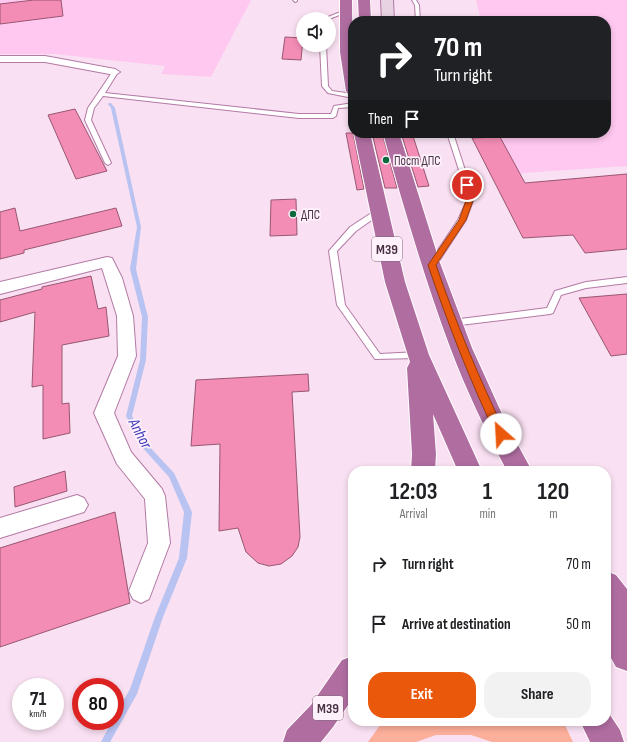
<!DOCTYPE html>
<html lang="en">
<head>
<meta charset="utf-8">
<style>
  :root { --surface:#fff; --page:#f2f2f2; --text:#202124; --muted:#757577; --accent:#ea580c }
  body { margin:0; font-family:"Sofia Sans Condensed",sans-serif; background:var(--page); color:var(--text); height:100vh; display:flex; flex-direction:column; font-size:15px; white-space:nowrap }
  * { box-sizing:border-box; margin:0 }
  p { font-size:13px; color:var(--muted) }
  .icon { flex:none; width:22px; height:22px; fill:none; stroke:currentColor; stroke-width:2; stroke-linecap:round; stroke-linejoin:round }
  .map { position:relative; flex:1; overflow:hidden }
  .panel { position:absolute; left:348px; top:466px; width:263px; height:260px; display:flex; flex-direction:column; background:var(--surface); border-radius:16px; box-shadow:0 2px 6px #0003 }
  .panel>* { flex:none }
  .top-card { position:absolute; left:348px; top:16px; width:263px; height:122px; border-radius:16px; box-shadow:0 2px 6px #0003; background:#202124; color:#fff; overflow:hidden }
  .fabs { position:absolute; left:296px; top:12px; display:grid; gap:8px }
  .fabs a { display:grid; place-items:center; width:40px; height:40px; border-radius:50%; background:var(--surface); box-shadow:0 2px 6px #0003; font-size:20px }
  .speed { position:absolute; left:12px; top:678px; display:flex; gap:8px; font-size:20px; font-weight:700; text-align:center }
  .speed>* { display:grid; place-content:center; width:52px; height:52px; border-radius:50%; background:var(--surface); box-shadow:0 2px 6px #0003; line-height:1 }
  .speed small { font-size:10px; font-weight:400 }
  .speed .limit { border:6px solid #d22; background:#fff; color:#111 }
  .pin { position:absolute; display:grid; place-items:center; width:34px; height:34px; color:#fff; margin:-17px; border:2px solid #fff; border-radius:50%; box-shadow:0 1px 4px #0007 }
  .me { position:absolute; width:44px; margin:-22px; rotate:334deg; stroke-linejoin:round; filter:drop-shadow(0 0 3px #0008) }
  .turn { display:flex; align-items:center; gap:14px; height:84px; padding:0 20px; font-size:18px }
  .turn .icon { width:52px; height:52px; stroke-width:2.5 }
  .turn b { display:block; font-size:28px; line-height:34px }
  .then { display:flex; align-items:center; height:38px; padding:0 20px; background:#0003; gap:8px; font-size:15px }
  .eta { display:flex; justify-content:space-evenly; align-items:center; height:68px; text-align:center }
  .eta b { font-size:24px; font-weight:700; line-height:28px }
  .primary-button { display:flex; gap:8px; margin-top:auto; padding:8px 20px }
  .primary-button a { flex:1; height:46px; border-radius:16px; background:var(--accent); color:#fff; font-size:16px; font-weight:700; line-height:46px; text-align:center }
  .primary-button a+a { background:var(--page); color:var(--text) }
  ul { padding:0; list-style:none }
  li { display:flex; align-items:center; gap:12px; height:60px; padding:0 20px }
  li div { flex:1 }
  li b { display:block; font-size:15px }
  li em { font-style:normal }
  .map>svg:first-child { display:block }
  .built { fill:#ffc8f1 }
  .green { fill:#fcaf9b }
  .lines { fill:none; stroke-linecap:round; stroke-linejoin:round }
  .stream { fill:#b9c3f1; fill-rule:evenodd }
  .building { fill:#f48db6; stroke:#985771 }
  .lane-casing { stroke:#b37aa5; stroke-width:2 }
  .street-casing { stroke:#b37aa5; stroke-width:2 }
  .secondary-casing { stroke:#b37aa5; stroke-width:2 }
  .highway-casing { stroke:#fff; stroke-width:2 }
  .lane { fill:#fff; fill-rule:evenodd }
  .street { fill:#fff; fill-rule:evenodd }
  .secondary { fill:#e7d3e2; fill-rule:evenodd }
  .highway { fill:#af6da0; fill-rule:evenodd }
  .route { fill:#ea580c; stroke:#983908 }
  .poi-dot { fill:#0d693d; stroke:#fef1fb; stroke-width:1.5 }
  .labels { text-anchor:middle; stroke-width:3.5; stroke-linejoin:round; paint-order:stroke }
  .far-poi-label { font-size:13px; fill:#493144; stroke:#fef1fb; text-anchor:start }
  .shield { fill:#fef1fb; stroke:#7f6b7b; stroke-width:1 }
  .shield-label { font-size:14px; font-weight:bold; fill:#493144 }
  .water-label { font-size:16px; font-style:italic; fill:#3c3abc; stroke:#fef1fb }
</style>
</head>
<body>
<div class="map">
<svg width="627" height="742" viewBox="0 0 627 742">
  <rect width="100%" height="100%" fill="#f9e0f2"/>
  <!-- built -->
  <path class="built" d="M 0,0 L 251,0 L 211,77 L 161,74 L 165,66 L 55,54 L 0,54 Z
    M 476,0 L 627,0 L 627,166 L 491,175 L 472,138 L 477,133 L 606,133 L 606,21 L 481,21 Z"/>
  <!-- green -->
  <path class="green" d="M 383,721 L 563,721 L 573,742 L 492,742 L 471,735 L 436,735 L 416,742 L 368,742 Z"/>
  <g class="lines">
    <!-- stream -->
    <path class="stream" d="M 109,103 L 111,103 L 115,108 L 141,227 L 136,269 L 148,317 L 146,360 L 132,416 L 145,442 L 174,473 L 192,512 L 187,558 L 163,617 L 137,694 L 110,742 L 101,742 L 112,721 L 115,721 L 115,716 L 130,689 L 155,617 L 179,558 L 184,512 L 169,477 L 141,446 L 126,416 L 140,360 L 142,317 L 130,269 L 137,227 L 111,108 L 108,104 Z"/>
  </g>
  <!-- building -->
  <path class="building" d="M 34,0 L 61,0 L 63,16 L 0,24 L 0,4 Z
    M 285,37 L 303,38 L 301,60 L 282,59 Z
    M 75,109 L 107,171 L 76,179 L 48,115 Z
    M 346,133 L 353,133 L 364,189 L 357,190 Z
    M 372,133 L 382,133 L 397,188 L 385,188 Z
    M 401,133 L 412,133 L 429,186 L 418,187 Z
    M 500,137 L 525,183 L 627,174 L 627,249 L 585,253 L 573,235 L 523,238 L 472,138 Z
    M 296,199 L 297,235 L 270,236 L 271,200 Z
    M 15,208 L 20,231 L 116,208 L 122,226 L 24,250 L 24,253 L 0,259 L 0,212 Z
    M 91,276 L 98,309 L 106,307 L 109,336 L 62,345 L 62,404 L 69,403 L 70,433 L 43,439 L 43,385 L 32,387 L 35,312 L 0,322 L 0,300 L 42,289 L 42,287 Z
    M 627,294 L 627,354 L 611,356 L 579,298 Z
    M 308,374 L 309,391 L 292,392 L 300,537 L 298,547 L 292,556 L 281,564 L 269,566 L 258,563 L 246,552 L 238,528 L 219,531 L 220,444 L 191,446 L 196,380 Z
    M 65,471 L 67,491 L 15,507 L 14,487 Z
    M 115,512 L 130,603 L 0,647 L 0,548 Z"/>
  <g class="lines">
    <defs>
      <path id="lane" d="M 293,0 L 297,0 L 297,1 L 295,2 Z
        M 412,0 L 416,0 L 419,5 L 420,21 L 416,21 L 415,5 Z
        M 343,11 L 347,12 L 329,19 L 323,19 Z
        M 320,45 L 326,45 L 328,86 L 332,91 L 353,94 L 353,98 L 328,93 L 322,86 Z
        M 115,70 L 118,72 L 105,93 L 299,114 L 331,114 L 334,106 L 353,103 L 353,107 L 338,108 L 336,116 L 333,118 L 299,118 L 103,96 L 94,108 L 91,120 L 111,163 L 108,165 L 105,163 L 85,120 L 88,108 L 113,71 Z
        M 447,133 L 453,133 L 474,198 L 466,220 L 435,267 L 432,268 L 428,265 L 458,220 L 468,198 Z
        M 376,210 L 379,210 L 383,212 L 356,231 L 337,251 L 345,305 L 380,354 L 418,352 L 422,355 L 418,358 L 375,359 L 337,305 L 329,251 L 350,227 Z
        M 627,277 L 627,283 L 586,288 L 561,295 L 553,313 L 550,314 L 452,326 L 448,323 L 452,320 L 547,308 L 555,291 L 586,282 Z"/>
      <path id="street" d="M 0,56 L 45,56 L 115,69 L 120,72 L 115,75 L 45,62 L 0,62 Z
        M 107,257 L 112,258 L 122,278 L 133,316 L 136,356 L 114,413 L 131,452 L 162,489 L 165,496 L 170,543 L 149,599 L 141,603 L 133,599 L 129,591 L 148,543 L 145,499 L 117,464 L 94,413 L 118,356 L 117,316 L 102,268 L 0,294 L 0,282 Z
        M 77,495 L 84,498 L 88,505 L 84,512 L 0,538 L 0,518 Z"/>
      <path id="secondary" d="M 381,0 L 393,0 L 394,21 L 382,21 Z"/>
      <path id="highway" d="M 340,0 L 352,0 L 353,95 L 348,94 L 346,91 L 340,52 Z
        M 358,0 L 370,0 L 371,21 L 359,21 Z
        M 354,133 L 370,133 L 405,282 L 429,355 L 482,471 L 458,471 L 433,414 L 436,454 L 435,471 L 411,471 L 412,454 L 407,368 L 410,362 L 385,282 Z
        M 383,133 L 399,133 L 440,263 L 472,348 L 507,425 L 532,471 L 507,471 C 486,431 466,390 450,347 C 424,277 403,205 383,133 Z
        M 606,571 L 616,575 L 627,589 L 627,671 L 616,667 L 606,649 Z
        M 353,656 L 353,698 L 333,727 L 321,742 L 283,742 L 287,730 L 311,705 L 342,660 Z
        M 606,709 L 620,730 L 624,742 L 590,742 L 580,721 L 606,721 Z"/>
    </defs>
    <!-- lane casing -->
    <use href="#lane" class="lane-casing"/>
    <!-- street casing -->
    <use href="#street" class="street-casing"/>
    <!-- secondary casing -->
    <use href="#secondary" class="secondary-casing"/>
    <!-- highway casing -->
    <use href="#highway" class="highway-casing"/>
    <!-- lane -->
    <use href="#lane" class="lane"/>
    <!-- street -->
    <use href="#street" class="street"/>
    <!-- secondary -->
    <use href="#secondary" class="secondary"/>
    <!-- highway -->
    <use href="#highway" class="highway"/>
  </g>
  <!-- route -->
  <path class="route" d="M 467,183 L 470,185 L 474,198 L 466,220 L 436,265 C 456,323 479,378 506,434 L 504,437 L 501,438 L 497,437 C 470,381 448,324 428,265 L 459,220 L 467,198 L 463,185 Z"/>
  <!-- markers -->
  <g class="poi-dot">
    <circle cx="386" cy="160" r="4"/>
    <circle cx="293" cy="214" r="4"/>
  </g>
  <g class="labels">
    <!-- far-poi labels -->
    <g class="far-poi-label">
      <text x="394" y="165">Пост ДПС</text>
      <text x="301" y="219">ДПС</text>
    </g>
    <!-- shield labels -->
    <g class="shield">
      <rect x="372" y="237" width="30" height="24" rx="3"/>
      <rect x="313" y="696" width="30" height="24" rx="3"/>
    </g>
    <g class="shield-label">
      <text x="387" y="254">M39</text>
      <text x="328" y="713">M39</text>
    </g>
    <!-- water labels -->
    <g class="water-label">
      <text transform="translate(141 433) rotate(62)" y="6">Anhor</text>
    </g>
  </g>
</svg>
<div class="fabs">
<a><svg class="icon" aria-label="sound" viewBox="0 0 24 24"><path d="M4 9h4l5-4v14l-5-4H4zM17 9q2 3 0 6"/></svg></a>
</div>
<div class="speed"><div>71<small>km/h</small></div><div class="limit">80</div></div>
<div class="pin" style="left:467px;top:185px;background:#d93025"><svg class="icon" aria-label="arrive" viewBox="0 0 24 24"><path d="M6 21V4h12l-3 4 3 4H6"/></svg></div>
<svg class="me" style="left:501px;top:434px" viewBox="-20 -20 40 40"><circle r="19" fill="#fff"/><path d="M0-13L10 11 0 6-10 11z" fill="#ea580c"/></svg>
<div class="top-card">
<div class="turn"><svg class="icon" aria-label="right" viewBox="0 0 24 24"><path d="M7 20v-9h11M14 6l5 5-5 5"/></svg><div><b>70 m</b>Turn right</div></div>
<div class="then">Then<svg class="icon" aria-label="arrive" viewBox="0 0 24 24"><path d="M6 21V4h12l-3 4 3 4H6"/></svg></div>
</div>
<section class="panel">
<div class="eta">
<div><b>12:03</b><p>Arrival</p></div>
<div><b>1</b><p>min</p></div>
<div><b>120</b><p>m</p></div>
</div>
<ul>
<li><svg class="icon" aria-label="right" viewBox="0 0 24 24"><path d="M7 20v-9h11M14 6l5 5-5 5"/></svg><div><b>Turn right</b></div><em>70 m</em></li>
<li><svg class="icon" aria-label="arrive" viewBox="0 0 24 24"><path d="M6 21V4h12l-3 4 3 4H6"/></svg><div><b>Arrive at destination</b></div><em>50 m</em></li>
</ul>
<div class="primary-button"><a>Exit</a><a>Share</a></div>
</section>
</div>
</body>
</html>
